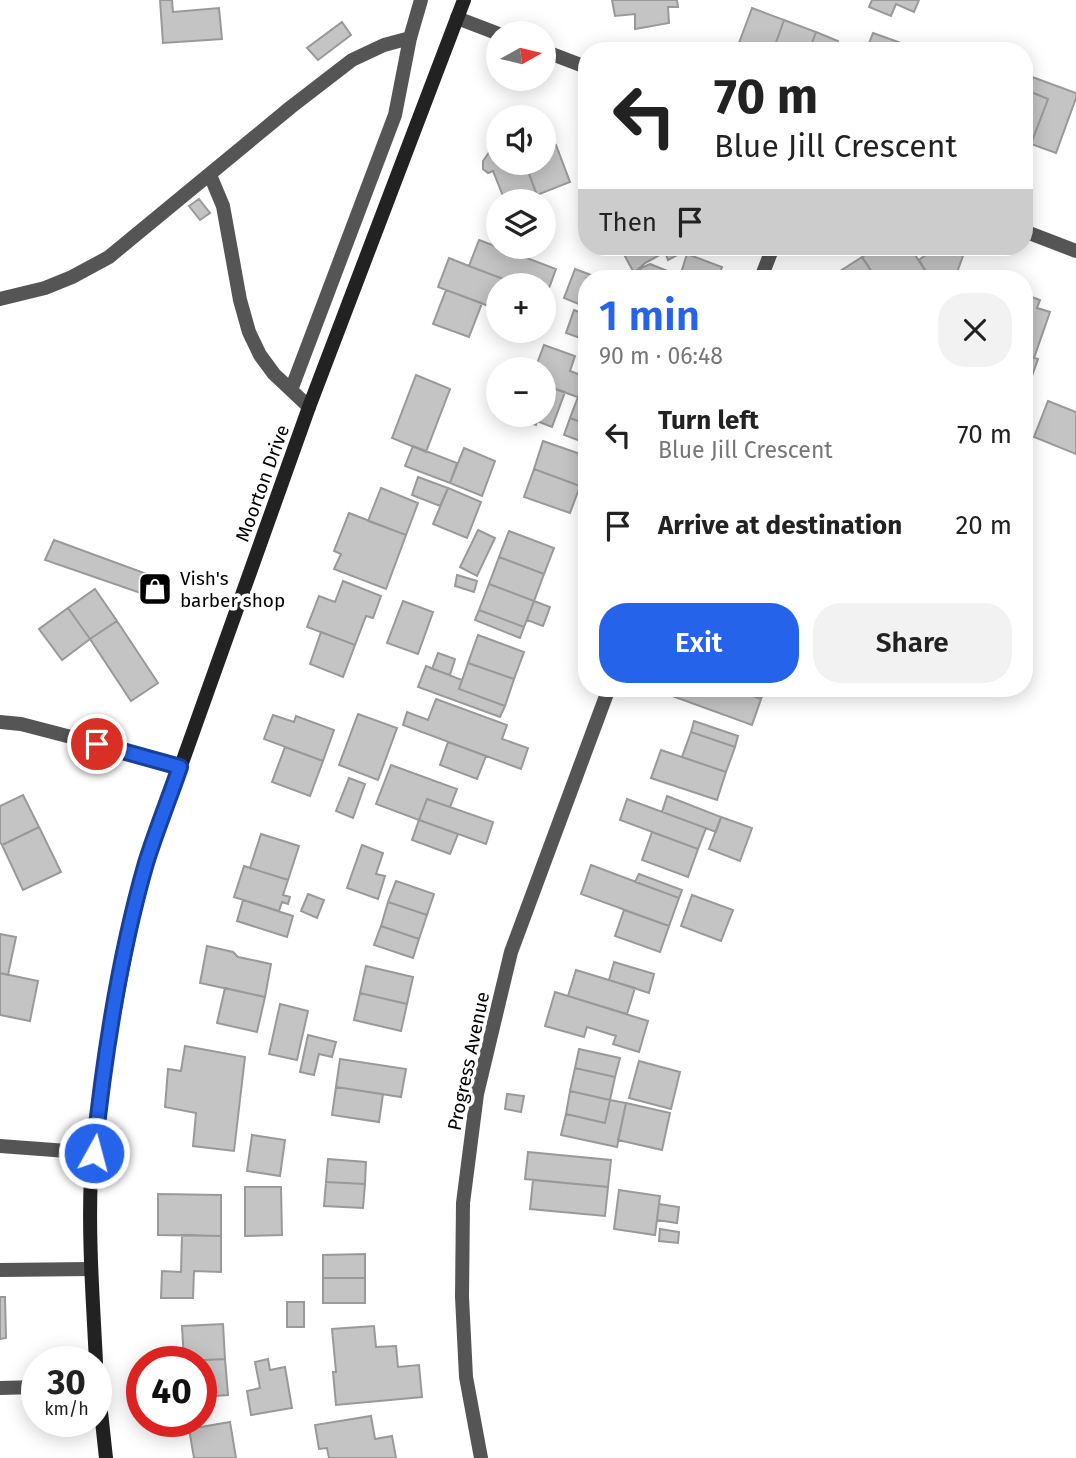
<!DOCTYPE html>
<html lang="en">
<head>
<meta charset="utf-8">
<style>
  :root { --surface:#fff; --page:#f2f2f2; --text:#222; --muted:#767676; --accent:#2563eb }
  body { margin:0; font-family:"Fira Sans",sans-serif; background:var(--page); color:var(--text); height:100vh; display:flex; flex-direction:column; font-size:26px; white-space:nowrap }
  * { box-sizing:border-box; margin:0 }
  p { font-size:23px; color:var(--muted) }
  .icon { flex:none; width:38px; height:38px; fill:none; stroke:currentColor; stroke-width:2; stroke-linecap:round; stroke-linejoin:round }
  .map { position:relative; flex:1; overflow:hidden }
  .drawer { position:absolute; left:578px; top:270px; width:455px; height:427px; display:flex; flex-direction:column; background:var(--surface); border-radius:28px; box-shadow:0 4px 18px #0003 }
  .drawer>* { flex:none }
  .hud { position:absolute; left:578px; top:42px; width:455px; height:214px; border-radius:28px; box-shadow:0 4px 18px #0003; background:#fff; color:var(--text); overflow:hidden }
  .needle { width:46px; rotate:82deg }
  .tools { position:absolute; left:486px; top:21px; display:grid; gap:14px }
  .tools a { display:grid; place-items:center; width:70px; height:70px; border-radius:50%; background:var(--surface); box-shadow:0 4px 18px #0003; font-size:35px }
  .speed { position:absolute; left:21px; top:1346px; display:flex; gap:14px; font-size:35px; font-weight:700; text-align:center }
  .speed>* { display:grid; place-content:center; width:91px; height:91px; border-radius:50%; background:var(--surface); box-shadow:0 4px 18px #0003; line-height:1 }
  .speed small { font-size:18px; font-weight:400 }
  .speed .limit { border:10px solid #d22; background:#fff; color:#111 }
  .pin { position:absolute; display:grid; place-items:center; width:60px; height:60px; color:#fff; margin:-30px; border:4px solid #fff; border-radius:50%; box-shadow:0 2px 7px #0007 }
  .me { position:absolute; width:77px; margin:-38px; rotate:7deg; stroke-linejoin:round; filter:drop-shadow(0 0 5px #0008) }
  .turn { display:flex; align-items:center; gap:24px; height:147px; padding:0 21px; font-size:32px }
  .turn .icon { width:91px; height:91px; stroke-width:2.5 }
  .turn b { display:block; font-size:49px; line-height:60px }
  .then { display:flex; align-items:center; height:66px; padding:0 21px; background:#0003; gap:14px; font-size:26px }
  .round { display:grid; place-items:center; flex:none; width:74px; height:74px; border-radius:28px; background:var(--page) }
  .headline { display:flex; align-items:center; justify-content:space-between; height:119px; padding:0 21px }
  h1 { font-size:42px; font-weight:600; line-height:52px; color:var(--accent) }
  .cta { display:flex; gap:14px; margin-top:auto; padding:14px 21px }
  .cta a { flex:1; height:80px; border-radius:28px; background:var(--accent); color:#fff; font-size:28px; font-weight:600; line-height:80px; text-align:center }
  .cta a+a { background:var(--page); color:var(--text) }
  ul { padding:0; list-style:none }
  li { display:flex; align-items:center; gap:21px; height:91px; padding:0 21px }
  li div { flex:1 }
  li b { display:block; font-size:26px }
  li em { font-style:normal }
  .map>svg:first-child { display:block }
  .building { fill:#c4c4c4; stroke:#999; stroke-width:2 }
  .lines { fill:none; stroke-linecap:round; stroke-linejoin:round }
  .lane { stroke:#555; stroke-width:14 }
  .street { stroke:#555; stroke-width:14 }
  .secondary { stroke:#222; stroke-width:14 }
  .route-casing { stroke:#184099; stroke-width:18 }
  .route { stroke:#2563eb; stroke-width:12 }
  .labels { text-anchor:middle; stroke-width:7; stroke-linejoin:round; paint-order:stroke }
  .street-label { font-size:19px; fill:#000; stroke:#fff }
  .poi-label { font-size:19px; fill:#000; stroke:#fff; text-anchor:start }
</style>
</head>
<body>
<div class="map">
<svg width="1076" height="1458" viewBox="0 0 1076 1458">
  <rect width="100%" height="100%" fill="#fff"/>
  <!-- building -->
  <path class="building" d="M 160,0 L 172,0 L 173,12 L 219,8 L 222,39 L 163,43 Z
    M 612,0 L 677,0 L 678,7 L 668,7 L 669,23 L 635,29 L 635,14 L 615,16 Z
    M 872,0 L 919,0 L 914,12 L 896,4 L 891,16 L 869,7 Z
    M 752,8 L 784,20 L 773,51 L 736,51 Z
    M 784,20 L 816,32 L 809,51 L 773,51 Z
    M 342,22 L 351,35 L 318,60 L 307,48 Z
    M 816,32 L 838,41 L 835,51 L 809,51 Z
    M 873,33 L 904,44 L 901,51 L 866,51 Z
    M 904,44 L 921,51 L 901,51 Z
    M 1024,74 L 1076,93 L 1076,98 L 1056,153 L 1031,144 L 1048,99 L 1024,89 Z
    M 1024,89 L 1048,99 L 1031,144 L 1024,141 Z
    M 556,145 L 570,182 L 537,195 L 525,163 L 544,163 L 544,150 Z
    M 499,146 L 499,163 L 525,163 L 539,201 L 505,201 L 493,171 L 488,173 L 483,169 L 483,161 L 490,151 Z
    M 199,199 L 210,213 L 200,220 L 189,206 Z
    M 479,240 L 556,269 L 546,296 L 544,295 L 544,285 L 519,285 L 469,266 Z
    M 620,247 L 680,247 L 683,252 L 668,260 L 665,252 L 645,263 L 634,273 Z
    M 879,247 L 896,247 L 900,252 L 910,247 L 930,278 L 876,278 L 862,257 Z
    M 936,247 L 951,247 L 964,253 L 955,278 L 930,278 L 919,260 Z
    M 687,254 L 722,267 L 718,278 L 686,278 L 680,276 Z
    M 862,257 L 876,278 L 840,278 L 837,273 Z
    M 449,258 L 469,266 L 519,285 L 499,285 L 499,310 L 438,287 Z
    M 650,264 L 680,276 L 686,278 L 637,278 L 641,268 Z
    M 575,269 L 599,278 L 586,278 L 586,307 L 564,298 Z
    M 446,290 L 482,303 L 469,337 L 433,324 Z
    M 1024,294 L 1040,300 L 1037,308 L 1050,312 L 1034,358 L 1024,354 Z
    M 574,310 L 586,315 L 586,340 L 566,333 Z
    M 544,345 L 575,356 L 570,371 L 586,377 L 586,400 L 544,385 L 544,369 L 535,369 Z
    M 1024,354 L 1038,359 L 1027,390 L 1024,389 Z
    M 416,375 L 450,389 L 426,452 L 392,438 Z
    M 544,385 L 565,392 L 552,427 L 537,421 L 536,425 L 517,418 L 518,415 L 544,415 Z
    M 1024,389 L 1031,392 L 1024,411 Z
    M 578,397 L 586,400 L 586,424 L 570,418 Z
    M 1048,401 L 1076,412 L 1076,454 L 1034,437 Z
    M 570,418 L 586,424 L 586,443 L 564,435 Z
    M 543,441 L 586,456 L 586,467 L 580,486 L 534,469 Z
    M 413,446 L 457,463 L 450,483 L 405,466 Z
    M 464,448 L 495,461 L 482,496 L 450,483 Z
    M 534,469 L 580,486 L 570,513 L 524,497 Z
    M 418,477 L 448,488 L 440,506 L 412,495 Z
    M 381,488 L 418,503 L 406,535 L 368,521 Z
    M 448,488 L 481,502 L 467,538 L 433,524 Z
    M 349,513 L 406,535 L 386,589 L 334,569 L 341,554 L 334,551 Z
    M 478,530 L 495,538 L 477,576 L 460,567 Z
    M 509,531 L 554,548 L 544,574 L 499,557 Z
    M 54,540 L 166,581 L 158,599 L 45,560 Z
    M 499,557 L 544,574 L 534,601 L 489,584 Z
    M 457,575 L 477,581 L 474,592 L 455,586 Z
    M 343,581 L 381,596 L 373,618 L 366,616 L 355,645 L 307,627 L 319,596 L 335,602 Z
    M 489,584 L 534,601 L 524,627 L 479,610 Z
    M 95,589 L 117,621 L 90,639 L 68,608 Z
    M 403,601 L 433,612 L 418,654 L 387,643 Z
    M 534,601 L 550,607 L 543,626 L 527,620 Z
    M 68,608 L 90,639 L 62,660 L 39,629 Z
    M 479,610 L 524,627 L 520,638 L 475,620 Z
    M 117,621 L 158,683 L 131,701 L 90,639 Z
    M 321,632 L 355,645 L 343,677 L 310,664 Z
    M 478,635 L 524,652 L 514,679 L 468,663 Z
    M 438,653 L 455,659 L 450,675 L 432,669 Z
    M 468,663 L 514,679 L 505,706 L 459,689 Z
    M 426,666 L 462,680 L 459,689 L 505,706 L 500,717 L 418,687 Z
    M 675,688 L 731,688 L 761,699 L 752,725 L 672,696 Z
    M 731,688 L 765,688 L 761,699 Z
    M 436,699 L 507,725 L 502,739 L 528,748 L 521,769 L 403,725 L 407,712 L 428,720 Z
    M 358,714 L 397,728 L 378,780 L 339,765 Z
    M 273,715 L 294,722 L 296,716 L 334,730 L 323,761 L 264,739 Z
    M 694,721 L 738,736 L 735,747 L 691,732 Z
    M 691,732 L 735,747 L 726,772 L 682,757 Z
    M 448,742 L 486,756 L 477,779 L 440,765 Z
    M 285,747 L 323,761 L 310,796 L 272,782 Z
    M 661,750 L 726,772 L 717,800 L 651,778 Z
    M 391,765 L 457,789 L 450,807 L 427,799 L 419,820 L 376,804 Z
    M 349,778 L 365,784 L 353,818 L 336,811 Z
    M 23,795 L 39,827 L 2,845 L 0,842 L 0,806 Z
    M 667,796 L 721,817 L 716,832 L 662,812 Z
    M 427,799 L 493,822 L 486,844 L 419,820 Z
    M 627,799 L 706,828 L 698,849 L 620,820 Z
    M 721,817 L 752,828 L 740,861 L 709,849 Z
    M 419,820 L 458,834 L 450,854 L 412,840 Z
    M 39,827 L 61,872 L 23,890 L 2,845 Z
    M 652,832 L 698,849 L 688,877 L 642,860 Z
    M 261,834 L 299,846 L 288,880 L 250,868 Z
    M 362,845 L 383,853 L 376,874 L 385,876 L 378,899 L 347,888 Z
    M 591,865 L 679,898 L 669,926 L 581,894 Z
    M 244,866 L 288,880 L 283,895 L 290,897 L 288,904 L 282,902 L 279,911 L 234,897 Z
    M 639,874 L 682,890 L 679,898 L 635,882 Z
    M 396,881 L 434,894 L 427,915 L 388,902 Z
    M 308,894 L 324,900 L 317,918 L 301,911 Z
    M 692,895 L 733,910 L 721,941 L 681,926 Z
    M 243,900 L 293,916 L 287,937 L 237,921 Z
    M 388,902 L 427,915 L 419,939 L 381,926 Z
    M 624,910 L 669,926 L 660,952 L 615,936 Z
    M 381,926 L 419,939 L 413,958 L 374,945 Z
    M 0,934 L 16,937 L 8,975 L 0,973 Z
    M 207,946 L 233,952 L 238,957 L 271,964 L 265,997 L 200,983 Z
    M 614,962 L 654,974 L 649,993 L 609,980 Z
    M 366,966 L 413,977 L 407,1004 L 360,993 Z
    M 576,970 L 635,988 L 627,1014 L 568,996 Z
    M 0,973 L 38,981 L 30,1021 L 0,1015 Z
    M 225,988 L 265,997 L 257,1032 L 217,1023 Z
    M 555,992 L 648,1021 L 639,1052 L 613,1044 L 616,1036 L 587,1027 L 584,1037 L 545,1026 Z
    M 360,993 L 407,1004 L 401,1031 L 354,1020 Z
    M 280,1004 L 308,1011 L 297,1060 L 269,1054 Z
    M 308,1035 L 336,1042 L 332,1057 L 319,1054 L 314,1075 L 300,1072 Z
    M 185,1046 L 245,1057 L 234,1151 L 193,1146 L 196,1113 L 165,1107 L 168,1069 L 181,1071 Z
    M 579,1049 L 620,1058 L 615,1077 L 575,1068 Z
    M 340,1059 L 406,1069 L 401,1097 L 336,1087 Z
    M 639,1061 L 680,1072 L 671,1109 L 629,1098 Z
    M 575,1068 L 615,1077 L 610,1100 L 570,1091 Z
    M 336,1087 L 383,1094 L 379,1122 L 332,1115 Z
    M 570,1091 L 610,1100 L 605,1123 L 566,1114 Z
    M 507,1094 L 524,1096 L 521,1112 L 505,1109 Z
    M 610,1100 L 626,1103 L 617,1147 L 561,1135 L 566,1114 L 605,1123 Z
    M 626,1103 L 670,1113 L 662,1150 L 618,1140 Z
    M 252,1135 L 285,1140 L 280,1176 L 247,1171 Z
    M 528,1152 L 611,1160 L 608,1187 L 525,1179 Z
    M 328,1159 L 366,1162 L 365,1184 L 326,1182 Z
    M 533,1180 L 608,1187 L 605,1216 L 530,1209 Z
    M 326,1182 L 365,1184 L 363,1208 L 324,1206 Z
    M 245,1187 L 281,1187 L 282,1235 L 245,1236 Z
    M 619,1190 L 660,1196 L 655,1235 L 614,1229 Z
    M 158,1194 L 221,1195 L 221,1236 L 158,1235 Z
    M 659,1204 L 679,1207 L 677,1223 L 657,1220 Z
    M 660,1229 L 679,1232 L 678,1243 L 659,1241 Z
    M 182,1235 L 221,1236 L 221,1272 L 194,1271 L 193,1298 L 161,1298 L 162,1271 L 181,1272 Z
    M 365,1254 L 365,1278 L 323,1278 L 323,1255 Z
    M 323,1278 L 365,1278 L 365,1303 L 323,1303 Z
    M 0,1297 L 5,1297 L 6,1338 L 0,1339 Z
    M 287,1302 L 304,1302 L 304,1327 L 287,1327 Z
    M 223,1324 L 225,1359 L 184,1361 L 182,1326 Z
    M 374,1326 L 376,1347 L 396,1346 L 398,1367 L 419,1365 L 422,1397 L 336,1405 L 333,1372 L 336,1372 L 332,1329 Z
    M 225,1359 L 228,1395 L 201,1397 L 201,1362 L 184,1361 Z
    M 268,1359 L 270,1370 L 285,1367 L 292,1408 L 251,1415 L 247,1391 L 260,1388 L 255,1362 Z
    M 371,1416 L 375,1439 L 392,1436 L 396,1458 L 329,1458 L 327,1448 L 319,1449 L 315,1425 Z
    M 230,1422 L 236,1458 L 194,1458 L 189,1429 Z"/>
  <g class="lines">
    <!-- lane -->
    <path class="lane" d="M 210,175 L 223,206 L 240,300 L 249,332 L 260,355 L 274,374 L 309,407
      M 0,299 L 45,288 L 72,277 L 109,257 L 291,107 L 352,60 L 384,45 L 410,38 L 421,0
      M 291,390 L 395,115 L 410,38
      M 0,1146 L 94,1153
      M 0,1270 L 91,1269
      M 0,1388 L 37,1387"/>
    <!-- street -->
    <path class="street" d="M 457,18 L 499,34
      M 544,51 L 586,67
      M 1024,231 L 1076,251
      M 761,278 L 773,247
      M 0,722 L 21,724 L 148,757 L 180,767
      M 481,1458 L 466,1377 L 462,1297 L 463,1203 L 477,1094 L 511,952 L 609,688"/>
    <!-- secondary -->
    <path class="secondary" d="M 96,1362 C 93,1300 88,1237 91,1175 C 93,1135 100,1093 107,1054 C 118,989 130,924 147,861 L 309,407 L 464,0
      M 96,1366 L 106,1458"/>
  </g>
  <g class="lines">
    <defs>
      <path id="route" d="M 94,1153 C 104,1056 119,957 146,863 C 156,831 169,799 180,767 L 97,744"/>
    </defs>
    <!-- route casing -->
    <use href="#route" class="route-casing"/>
    <!-- route -->
    <use href="#route" class="route"/>
  </g>
  <!-- icons -->
  <defs>
    <symbol id="shop-square" viewBox="-11 -11 22 22"><rect x="-9" y="-9" width="18" height="18" rx="4" fill="#000" stroke="#fff"/><path d="M-5-2.5h2.3a2.7 3.5 0 0 1 5.4 0H5L5.5 6h-11ZM-1.5-2.5h3a1.5 2.3 0 0 0-3 0Z" fill="#fff"/></symbol>
  </defs>
  <g fill-rule="evenodd">
    <use href="#shop-square" x="136" y="570" width="38" height="38"/>
  </g>
  <g class="labels">
    <!-- street labels -->
    <g class="street-label">
      <text transform="translate(262 483) rotate(-70)" y="7">Moorton Drive</text>
      <text transform="translate(468 1061) rotate(-78)" y="7">Progress Avenue</text>
    </g>
    <!-- poi labels -->
    <g class="poi-label">
      <text x="180" y="585">Vish's<tspan x="180" dy="22">barber shop</tspan></text>
    </g>
  </g>
</svg>
<div class="tools">
<a><svg class="needle" viewBox="-14 -14 28 28"><path d="M0-13l5 13h-10z" fill="#e53935"/><path d="M0 13l5-13h-10z" fill="#767676"/></svg></a>
<a><svg class="icon" aria-label="sound" viewBox="0 0 24 24"><path d="M4 9h4l5-4v14l-5-4H4zM17 9q2 3 0 6"/></svg></a>
<a><svg class="icon" aria-label="layers" viewBox="0 0 24 24"><path d="M12 4l9 5-9 5-9-5zM3 14l9 5 9-5"/></svg></a>
<a>+</a>
<a>−</a>
</div>
<div class="speed"><div>30<small>km/h</small></div><div class="limit">40</div></div>
<div class="pin" style="left:97px;top:744px;background:#d93025"><svg class="icon" aria-label="arrive" viewBox="0 0 24 24"><path d="M6 21V4h12l-3 4 3 4H6"/></svg></div>
<svg class="me" style="left:94px;top:1153px" viewBox="-20 -20 40 40"><circle r="17" fill="#2563eb" stroke="#fff" stroke-width="3"/><path d="M0-11L8 9 0 5-8 9z" fill="#fff"/></svg>
<div class="hud">
<div class="turn"><svg class="icon" aria-label="left" viewBox="0 0 24 24"><path d="M17 20v-9H6M10 6l-5 5 5 5"/></svg><div><b>70 m</b>Blue Jill Crescent</div></div>
<div class="then">Then<svg class="icon" aria-label="arrive" viewBox="0 0 24 24"><path d="M6 21V4h12l-3 4 3 4H6"/></svg></div>
</div>
<section class="drawer">
<div class="headline"><div><h1>1 min</h1><p>90 m · 06:48</p></div><a class="round"><svg class="icon" aria-label="close" viewBox="0 0 24 24"><path d="M6 6l12 12M18 6L6 18"/></svg></a></div>
<ul>
<li><svg class="icon" aria-label="left" viewBox="0 0 24 24"><path d="M17 20v-9H6M10 6l-5 5 5 5"/></svg><div><b>Turn left</b><p>Blue Jill Crescent</p></div><em>70 m</em></li>
<li><svg class="icon" aria-label="arrive" viewBox="0 0 24 24"><path d="M6 21V4h12l-3 4 3 4H6"/></svg><div><b>Arrive at destination</b></div><em>20 m</em></li>
</ul>
<div class="cta"><a>Exit</a><a>Share</a></div>
</section>
</div>
</body>
</html>
